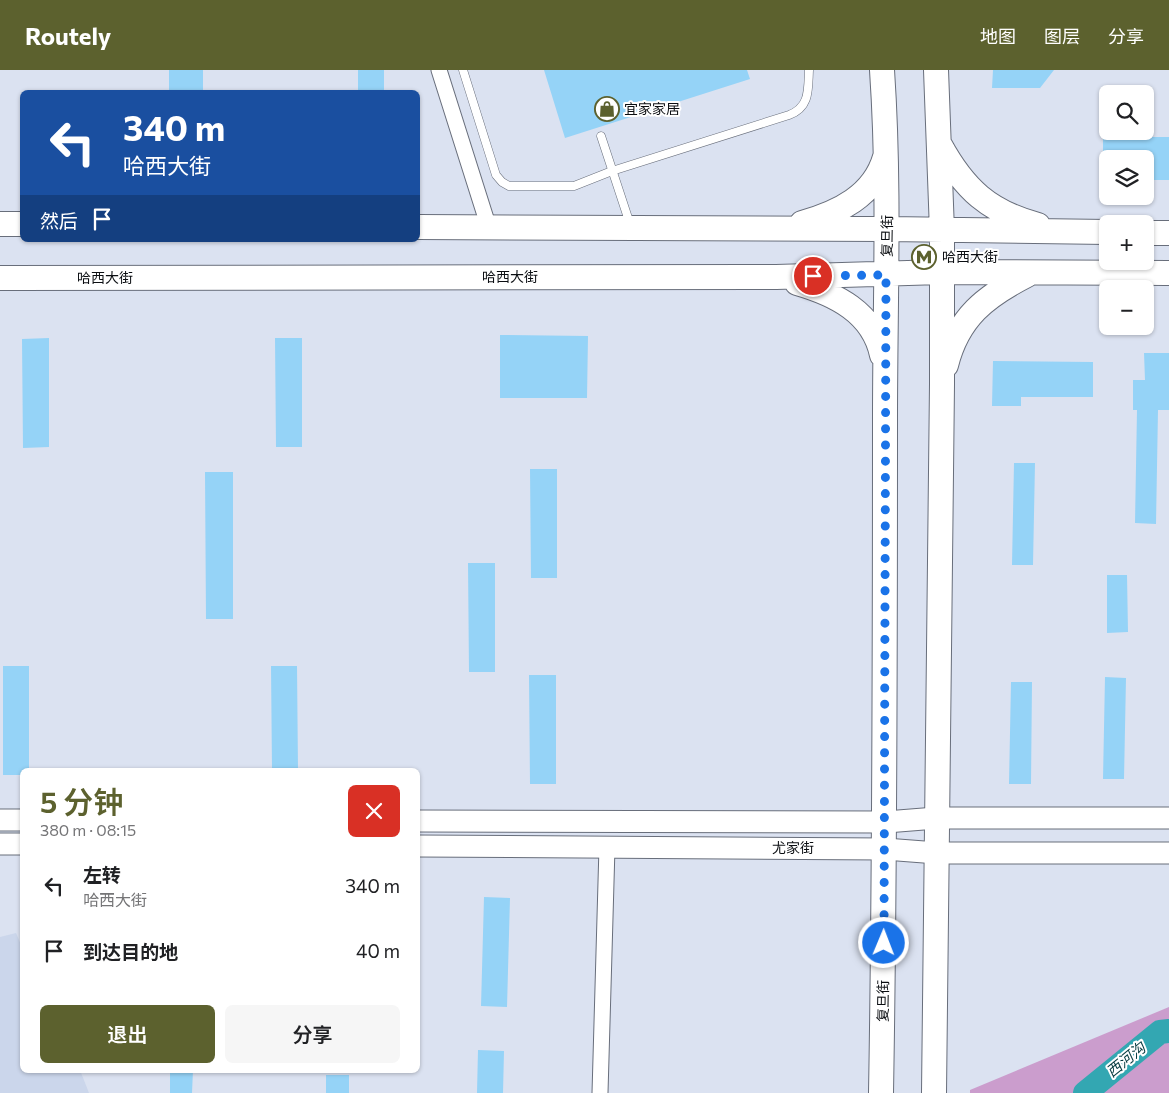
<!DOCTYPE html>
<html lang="zh">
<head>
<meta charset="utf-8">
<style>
  :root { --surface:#fff; --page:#f6f6f6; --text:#202124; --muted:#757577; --accent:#5c612e }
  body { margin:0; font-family:Commissioner,"Noto Sans SC",sans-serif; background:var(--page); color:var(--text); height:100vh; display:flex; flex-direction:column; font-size:19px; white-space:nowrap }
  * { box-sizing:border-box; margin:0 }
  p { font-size:16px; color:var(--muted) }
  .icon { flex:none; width:28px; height:28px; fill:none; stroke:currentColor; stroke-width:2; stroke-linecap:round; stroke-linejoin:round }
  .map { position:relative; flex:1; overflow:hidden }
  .panel { position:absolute; left:20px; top:698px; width:400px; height:305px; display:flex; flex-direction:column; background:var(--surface); border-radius:8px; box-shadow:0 1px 4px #0004 }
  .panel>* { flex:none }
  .top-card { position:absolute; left:20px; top:20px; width:400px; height:152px; border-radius:8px; box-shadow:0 1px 4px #0004; background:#1a4fa0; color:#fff; overflow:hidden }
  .tools { position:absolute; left:1099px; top:15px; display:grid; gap:10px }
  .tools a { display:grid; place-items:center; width:55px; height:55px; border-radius:8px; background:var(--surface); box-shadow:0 1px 4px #0004; font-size:25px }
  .pin { position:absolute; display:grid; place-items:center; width:42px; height:42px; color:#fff; margin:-21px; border:2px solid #fff; border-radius:50%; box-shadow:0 1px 5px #0007 }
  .me { position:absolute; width:55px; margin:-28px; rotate:1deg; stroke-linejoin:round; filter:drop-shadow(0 0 4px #0008) }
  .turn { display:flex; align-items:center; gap:18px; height:105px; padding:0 20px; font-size:22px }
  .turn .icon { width:65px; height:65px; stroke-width:2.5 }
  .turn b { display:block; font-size:35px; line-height:42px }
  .then { display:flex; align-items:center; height:48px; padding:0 20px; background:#0003; gap:10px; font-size:19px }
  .round { display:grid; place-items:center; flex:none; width:52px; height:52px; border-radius:8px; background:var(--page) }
  .overview { display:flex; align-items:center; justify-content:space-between; height:85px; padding:0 20px }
  h1 { font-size:30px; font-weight:600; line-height:38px; color:var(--accent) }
  .action { display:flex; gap:10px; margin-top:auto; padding:10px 20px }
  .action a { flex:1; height:58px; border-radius:8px; background:var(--accent); color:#fff; font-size:20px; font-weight:600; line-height:58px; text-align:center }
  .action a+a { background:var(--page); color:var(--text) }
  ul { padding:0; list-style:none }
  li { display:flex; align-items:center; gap:15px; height:65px; padding:0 20px }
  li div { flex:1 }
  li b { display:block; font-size:19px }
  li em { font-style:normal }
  header { display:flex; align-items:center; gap:30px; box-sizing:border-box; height:70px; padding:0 25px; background:var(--accent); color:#fff }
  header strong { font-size:24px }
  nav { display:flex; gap:28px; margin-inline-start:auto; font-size:18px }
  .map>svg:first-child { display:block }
  .built { fill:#cbd6eb }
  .green { fill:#cb9dcd }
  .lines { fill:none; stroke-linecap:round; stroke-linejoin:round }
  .river { stroke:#33a7b2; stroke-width:24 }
  .building { fill:#95d3f7 }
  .service-casing { stroke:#686e7b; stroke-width:9 }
  .minor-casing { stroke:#686e7b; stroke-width:17 }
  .secondary-casing { stroke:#686e7b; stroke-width:23 }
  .primary-casing { stroke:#686e7b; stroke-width:26 }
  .service { stroke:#fff; stroke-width:8 }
  .minor { stroke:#fff; stroke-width:15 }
  .secondary { stroke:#fff; stroke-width:21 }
  .primary { stroke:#fff; stroke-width:24 }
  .route { stroke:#1a73e8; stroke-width:9; stroke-dasharray:0 16.2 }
  .labels { text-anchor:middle; stroke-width:4; stroke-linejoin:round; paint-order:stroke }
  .poi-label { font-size:14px; fill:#0b0e12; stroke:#fff; text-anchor:start }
  .street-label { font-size:14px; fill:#0b0e12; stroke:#fff }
  .water-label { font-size:15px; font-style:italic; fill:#043a3f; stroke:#fff }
</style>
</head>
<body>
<header>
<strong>Routely</strong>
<nav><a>地图</a><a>图层</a><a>分享</a></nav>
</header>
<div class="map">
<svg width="1169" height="1023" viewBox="0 0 1169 1023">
  <rect width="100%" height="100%" fill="#dbe2f1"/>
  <!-- built -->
  <path class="built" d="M 16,863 L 22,877 L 22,1000 L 80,1000 L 89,1023 L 0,1023 L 0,867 Z"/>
  <!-- green -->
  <path class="green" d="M 1169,937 L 1169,1023 L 970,1023 L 970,1020 Z"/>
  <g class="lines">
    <!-- river -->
    <path class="river" d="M 1085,1023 L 1160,962 L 1169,961"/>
  </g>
  <!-- building -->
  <path class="building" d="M 169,0 L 203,0 L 203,22 L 169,22 Z
    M 358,0 L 384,0 L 384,22 L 358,22 Z
    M 544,0 L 747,0 L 750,9 L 565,68 Z
    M 993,0 L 1054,0 L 1040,18 L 992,18 Z
    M 1103,67 L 1169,67 L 1169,110 L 1145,110 L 1145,89 L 1103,89 Z
    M 500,265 L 588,266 L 587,328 L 500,328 Z
    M 49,268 L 49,377 L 23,378 L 22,269 Z
    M 275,268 L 302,268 L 302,377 L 276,377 Z
    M 1144,283 L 1169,283 L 1169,340 L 1158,340 L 1156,454 L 1135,453 L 1137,340 L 1133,340 L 1133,310 L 1145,310 Z
    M 993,291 L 1093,292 L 1093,327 L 1021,327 L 1021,336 L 992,336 Z
    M 1014,393 L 1035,393 L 1033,495 L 1012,495 Z
    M 530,399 L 557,399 L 557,508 L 531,508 Z
    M 205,402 L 233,402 L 233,549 L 206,549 Z
    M 468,493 L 495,493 L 495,602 L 469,602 Z
    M 1107,505 L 1127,505 L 1128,562 L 1107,563 Z
    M 3,596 L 29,596 L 29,700 L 22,700 L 22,705 L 3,705 Z
    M 271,596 L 297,596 L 298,700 L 272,700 Z
    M 529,605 L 556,605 L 556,714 L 530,714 Z
    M 1105,607 L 1126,608 L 1124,709 L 1103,709 Z
    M 1011,612 L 1032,612 L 1031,714 L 1009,714 Z
    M 484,827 L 510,828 L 507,937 L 481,936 Z
    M 478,980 L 504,981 L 503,1023 L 477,1023 Z
    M 170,1000 L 193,1000 L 192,1023 L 170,1023 Z
    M 326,1005 L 349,1005 L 349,1023 L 326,1023 Z"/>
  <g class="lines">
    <defs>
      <path id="service" d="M 463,0 L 496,105 L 502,112 L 509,116 L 574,116 L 612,101 L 789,45 C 810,37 808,20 809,0
        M 601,66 L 630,154"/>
      <path id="minor" d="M 439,0 L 489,158
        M 600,1023 L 607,777"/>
      <path id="secondary" d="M 0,750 L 22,750
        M 418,751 L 886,752 L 936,748 L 1169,748
        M 0,774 L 22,774
        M 418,776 L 885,779 L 937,783 L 1169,783"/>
      <path id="primary" d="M 940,75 C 964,119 989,142 1038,155
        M 802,153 C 838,143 874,126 885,87
        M 0,154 L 22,154
        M 418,157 L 888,159 L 1108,162
        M 1145,163 L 1169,163
        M 0,208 L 776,207 L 941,202 L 1169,203
        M 797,213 C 835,224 873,242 882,285
        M 946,295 C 958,247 986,226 1027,205
        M 881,1023 C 885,798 885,574 885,349 C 885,233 890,117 882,0
        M 934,1023 L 942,314 L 942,161 L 936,0"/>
    </defs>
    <!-- service casing -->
    <use href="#service" class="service-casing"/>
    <!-- minor casing -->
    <use href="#minor" class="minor-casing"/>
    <!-- secondary casing -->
    <use href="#secondary" class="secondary-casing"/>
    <!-- primary casing -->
    <use href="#primary" class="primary-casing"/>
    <!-- service -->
    <use href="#service" class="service"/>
    <!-- minor -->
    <use href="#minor" class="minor"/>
    <!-- secondary -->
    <use href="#secondary" class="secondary"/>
    <!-- primary -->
    <use href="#primary" class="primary"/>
  </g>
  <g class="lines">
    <!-- route -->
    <path class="route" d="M 813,206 L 886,205 L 884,873"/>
  </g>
  <!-- icons -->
  <defs>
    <symbol id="shop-ring" viewBox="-11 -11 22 22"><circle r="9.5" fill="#fff" stroke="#5c612e" stroke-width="1.5"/><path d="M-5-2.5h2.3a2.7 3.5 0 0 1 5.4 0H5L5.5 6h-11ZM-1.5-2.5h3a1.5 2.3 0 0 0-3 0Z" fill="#5c612e"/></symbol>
    <symbol id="metro-ring" viewBox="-11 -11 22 22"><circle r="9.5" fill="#fff" stroke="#5c612e" stroke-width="1.5"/><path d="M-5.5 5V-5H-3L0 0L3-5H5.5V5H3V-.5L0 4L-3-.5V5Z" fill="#5c612e"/></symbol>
  </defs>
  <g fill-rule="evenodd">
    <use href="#shop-ring" x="593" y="25" width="28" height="28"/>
    <use href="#metro-ring" x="910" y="173" width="28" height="28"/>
  </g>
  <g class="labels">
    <!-- poi labels -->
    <g class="poi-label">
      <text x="624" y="44">宜家家居</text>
      <text x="942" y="192">哈西大街</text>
    </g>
    <!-- street labels -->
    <g class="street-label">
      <text transform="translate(887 166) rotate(-89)" y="5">复旦街</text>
      <text x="510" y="212">哈西大街</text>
      <text x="105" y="213">哈西大街</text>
      <text x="793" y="783">尤家街</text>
      <text transform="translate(883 931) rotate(-89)" y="5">复旦街</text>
    </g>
    <!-- water labels -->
    <g class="water-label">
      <text transform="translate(1126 990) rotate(-39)" y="5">西河沟</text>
    </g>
  </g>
</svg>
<div class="tools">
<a><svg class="icon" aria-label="search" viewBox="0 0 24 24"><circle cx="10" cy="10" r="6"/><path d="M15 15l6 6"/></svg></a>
<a><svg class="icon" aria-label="layers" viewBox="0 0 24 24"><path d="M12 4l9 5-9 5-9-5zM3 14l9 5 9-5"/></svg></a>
<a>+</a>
<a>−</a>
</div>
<div class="pin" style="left:813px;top:206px;background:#d93025"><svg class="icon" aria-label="arrive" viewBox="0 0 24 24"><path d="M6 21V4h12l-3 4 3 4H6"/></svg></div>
<svg class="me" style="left:884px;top:873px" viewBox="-20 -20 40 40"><circle r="17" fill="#1a73e8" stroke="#fff" stroke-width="3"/><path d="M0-11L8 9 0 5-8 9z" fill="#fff"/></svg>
<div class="top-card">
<div class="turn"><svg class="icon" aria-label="left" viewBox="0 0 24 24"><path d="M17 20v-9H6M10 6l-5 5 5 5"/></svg><div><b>340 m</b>哈西大街</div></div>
<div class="then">然后<svg class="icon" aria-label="arrive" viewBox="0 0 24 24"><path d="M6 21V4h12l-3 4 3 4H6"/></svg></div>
</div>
<section class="panel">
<div class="overview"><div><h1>5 分钟</h1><p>380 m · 08:15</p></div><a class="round" style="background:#d93025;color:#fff"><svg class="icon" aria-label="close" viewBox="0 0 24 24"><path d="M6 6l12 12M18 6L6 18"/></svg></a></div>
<ul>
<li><svg class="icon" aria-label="left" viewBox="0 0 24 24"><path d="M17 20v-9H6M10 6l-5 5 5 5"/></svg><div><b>左转</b><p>哈西大街</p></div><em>340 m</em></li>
<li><svg class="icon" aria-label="arrive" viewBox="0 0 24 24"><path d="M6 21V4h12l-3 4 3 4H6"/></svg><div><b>到达目的地</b></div><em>40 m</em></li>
</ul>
<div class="action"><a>退出</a><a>分享</a></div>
</section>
</div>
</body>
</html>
